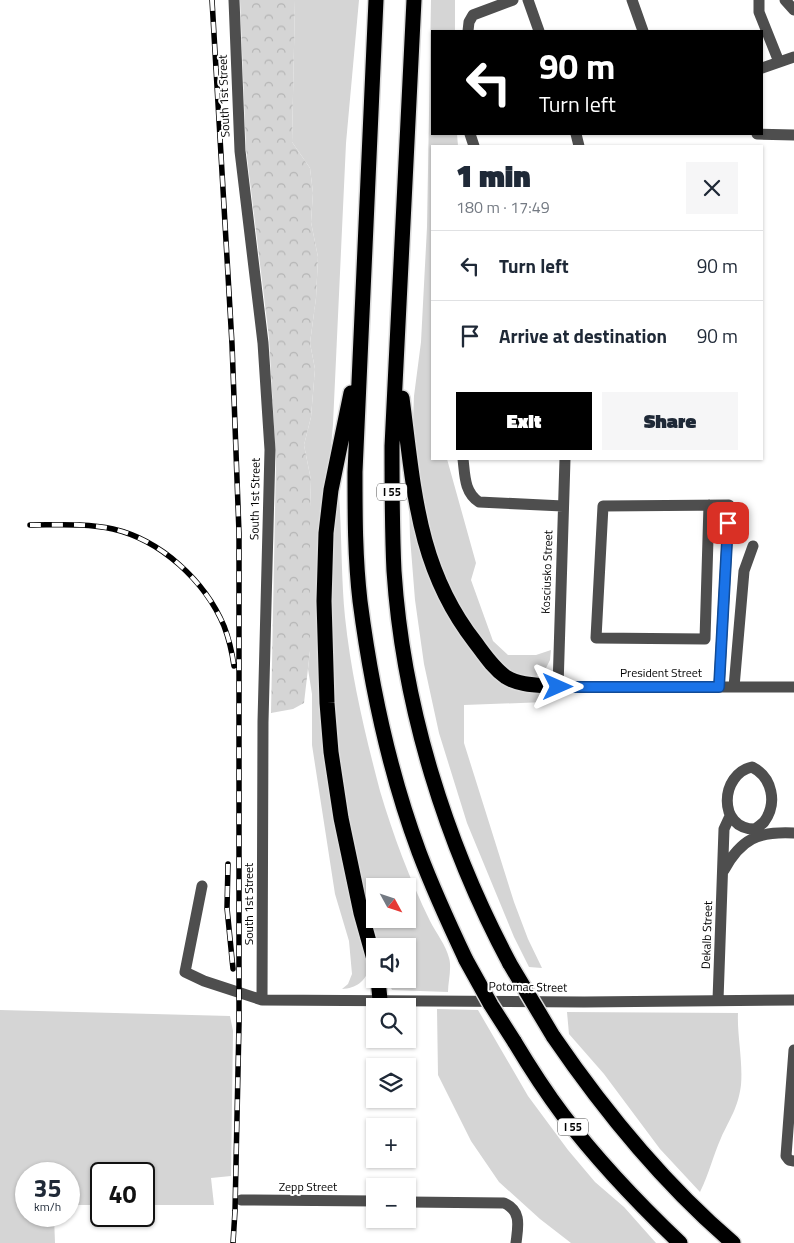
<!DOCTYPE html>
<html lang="en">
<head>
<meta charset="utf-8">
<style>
  :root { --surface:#fff; --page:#f6f6f7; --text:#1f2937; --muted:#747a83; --line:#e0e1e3; --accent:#000 }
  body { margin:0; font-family:"Titillium Web",sans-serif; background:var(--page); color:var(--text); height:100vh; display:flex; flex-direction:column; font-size:19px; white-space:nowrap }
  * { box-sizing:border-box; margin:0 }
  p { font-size:16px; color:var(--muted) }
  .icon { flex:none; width:28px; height:28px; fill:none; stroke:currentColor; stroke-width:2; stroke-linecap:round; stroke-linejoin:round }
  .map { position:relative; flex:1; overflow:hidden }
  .side { position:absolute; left:431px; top:145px; width:332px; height:315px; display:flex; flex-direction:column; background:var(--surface); border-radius:0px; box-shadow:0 1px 4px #0004 }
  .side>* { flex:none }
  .hud { position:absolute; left:431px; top:30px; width:332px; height:105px; border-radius:0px; box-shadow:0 1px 4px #0004; background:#000; color:#fff; overflow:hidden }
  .needle { width:32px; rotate:130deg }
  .tools { position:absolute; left:366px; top:878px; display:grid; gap:10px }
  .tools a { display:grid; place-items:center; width:50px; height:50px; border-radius:0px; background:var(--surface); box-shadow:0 1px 4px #0004; font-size:25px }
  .speed { position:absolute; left:15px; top:1162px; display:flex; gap:10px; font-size:25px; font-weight:700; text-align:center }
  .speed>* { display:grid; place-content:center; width:65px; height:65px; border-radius:50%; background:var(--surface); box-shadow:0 1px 4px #0004; line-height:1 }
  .speed small { font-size:12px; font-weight:400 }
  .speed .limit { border:2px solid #111; border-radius:8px; background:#fff; color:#111 }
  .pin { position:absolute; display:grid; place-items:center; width:42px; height:42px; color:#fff; margin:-21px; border-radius:10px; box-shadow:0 2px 8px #0006 }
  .me { position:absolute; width:55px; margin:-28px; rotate:90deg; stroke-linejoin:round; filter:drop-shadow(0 0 4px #0008) }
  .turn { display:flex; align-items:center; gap:18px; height:105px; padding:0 25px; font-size:22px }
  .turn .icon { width:65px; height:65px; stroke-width:2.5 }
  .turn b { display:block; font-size:35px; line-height:42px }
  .round { display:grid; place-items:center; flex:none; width:52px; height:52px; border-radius:0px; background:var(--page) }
  .summary { display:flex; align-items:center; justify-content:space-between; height:85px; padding:0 25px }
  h1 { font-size:30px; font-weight:800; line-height:38px }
  .button { display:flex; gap:10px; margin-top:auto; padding:10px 25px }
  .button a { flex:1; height:58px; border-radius:0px; background:var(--accent); color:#fff; font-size:20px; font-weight:800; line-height:58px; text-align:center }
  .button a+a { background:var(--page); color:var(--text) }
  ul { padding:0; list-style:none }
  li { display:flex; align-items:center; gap:15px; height:70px; padding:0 25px; border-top:1px solid var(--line) }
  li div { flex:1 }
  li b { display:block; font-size:19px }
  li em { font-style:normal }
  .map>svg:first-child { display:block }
  .green { fill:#d5d5d5; fill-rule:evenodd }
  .forest { fill:url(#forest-crowns) }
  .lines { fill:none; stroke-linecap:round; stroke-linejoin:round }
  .highway-casing { stroke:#dbdbdb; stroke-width:18 }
  .minor { stroke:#4e4e4e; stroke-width:11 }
  .highway { stroke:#000; stroke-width:15 }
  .rail-casing { stroke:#000; stroke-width:5.5 }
  .rail { stroke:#fff; stroke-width:4; stroke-dasharray:11; stroke-linecap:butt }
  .highway-bridge-casing { stroke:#dbdbdb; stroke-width:18; stroke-linecap:butt }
  .highway-bridge { stroke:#000; stroke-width:15 }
  .route-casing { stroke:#114b97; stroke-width:12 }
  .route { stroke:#1a73e8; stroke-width:9 }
  .labels { text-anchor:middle; stroke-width:4; stroke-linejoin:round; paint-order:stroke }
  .shield { fill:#fff; stroke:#4c4c4c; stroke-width:1 }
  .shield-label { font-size:11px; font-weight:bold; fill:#000 }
  .street-label { font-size:12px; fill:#000; stroke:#fff }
</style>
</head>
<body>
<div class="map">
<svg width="794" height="1243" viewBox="0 0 794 1243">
  <defs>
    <pattern id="forest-crowns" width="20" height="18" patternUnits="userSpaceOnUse" patternTransform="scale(1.25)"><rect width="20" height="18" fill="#d5d5d5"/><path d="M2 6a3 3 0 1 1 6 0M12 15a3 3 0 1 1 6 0" fill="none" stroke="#b5b5b5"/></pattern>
  </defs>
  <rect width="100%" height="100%" fill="#fff"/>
  <!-- green -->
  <path class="green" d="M 295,0 L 359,0 L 346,143 L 333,424 L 319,592 L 352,901 L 369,967 C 366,982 356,988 342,989 L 348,984 L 352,974 L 349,941 L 335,894 L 312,745 L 312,694 L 308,669 L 310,651 L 310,507 L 311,480 L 304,445 L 311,417 L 315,369 L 310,343 L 316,298 L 318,257 L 311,222 L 313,193 L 310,168 L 292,142 Z
    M 431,0 L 455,0 L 455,31 L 432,31 L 432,134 L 457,134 L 458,146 L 432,146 L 432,459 L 447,459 L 476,563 L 471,580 L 493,641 L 508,655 L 536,655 L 551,650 L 550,660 L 545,670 L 536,676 L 525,678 L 515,676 L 491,655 L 459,611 L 430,544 L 414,449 L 413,422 L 414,396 L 421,342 L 427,227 Z
    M 338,496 L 339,496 C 342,536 341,576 345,617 C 351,675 365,734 380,791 C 393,835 410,880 430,921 C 436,933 446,945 449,958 C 452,968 448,982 448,992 L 392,990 L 387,979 L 408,979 L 408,946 L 377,946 C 346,842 333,733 332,625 C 332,581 332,539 338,496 ZM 375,886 L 408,886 L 408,919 L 375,919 Z
    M 409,496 L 416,529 L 481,656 L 543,692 L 546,702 L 464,705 L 464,743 L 514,902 L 528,939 L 542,968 L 529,967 L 514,937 L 467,823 L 439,733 L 424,664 L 415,600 L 410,537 Z
    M 437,1009 L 478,1010 L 528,1096 L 568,1150 L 595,1182 L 624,1207 L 656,1243 L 571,1243 L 540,1219 L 499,1182 L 471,1141 L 438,1075 Z
    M 0,1010 L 230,1016 L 233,1031 L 231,1176 L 211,1178 L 214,1205 L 144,1205 L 144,1174 L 101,1174 L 101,1205 L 69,1205 L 69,1174 L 26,1174 L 26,1216 L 54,1216 L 55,1243 L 0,1243 Z
    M 567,1012 L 738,1013 C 737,1035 743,1061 741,1085 C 738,1108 730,1118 721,1138 C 713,1156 709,1174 700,1192 L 660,1149 L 604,1074 L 569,1034 Z"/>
  <!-- forest -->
  <path class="forest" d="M 240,0 L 295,0 L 292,142 L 310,168 L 313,193 L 311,222 L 318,257 L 316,298 L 310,343 L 315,369 L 311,417 L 304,445 L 311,480 L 310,507 L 310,651 L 304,703 L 293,709 L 271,713 L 276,461 L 269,338 L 246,149 Z"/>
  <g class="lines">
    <defs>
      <path id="highway" d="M 376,0 L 355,472 C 355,515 355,558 360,601 C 371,686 389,771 419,852 C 433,889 449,924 466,960
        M 414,0 L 392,446 C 392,488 392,530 394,571 C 403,707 446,844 510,964
        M 351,393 L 331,490 L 326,533 L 324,601 L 327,703 L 331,752 L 341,818 L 361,913 L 375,963
        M 402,398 C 414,488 417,568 475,642 C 484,654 493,668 506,677 C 520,686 541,685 558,687
        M 378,979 L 380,1000
        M 553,1036 C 605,1112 663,1183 733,1243
        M 514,1041 C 529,1066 545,1091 563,1115 C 598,1161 638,1203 680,1243"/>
    </defs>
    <!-- highway casing -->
    <use href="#highway" class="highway-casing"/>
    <!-- minor -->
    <path class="minor" d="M 234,0 L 240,151 L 263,343 L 270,450 L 263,722 L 262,1000
      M 528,0 L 539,31
      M 632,0 L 643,31
      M 759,0 L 759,12 L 779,62
      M 785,0 L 794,10
      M 468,31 L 469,22 L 473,15 L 513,0
      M 762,68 L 794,57
      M 470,134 L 474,146
      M 576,134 L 579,146
      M 757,134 L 794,135
      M 463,459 C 465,475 464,492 479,502 L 563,506
      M 565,459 L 558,687 L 794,687
      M 709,505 L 705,639 L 596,638 L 603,506 L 729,505 L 719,687
      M 734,687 L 744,571 L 753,546
      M 752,767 C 772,777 778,803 764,822 C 762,824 758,827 755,829 C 717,829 720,774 752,767 Z
      M 724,870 C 741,839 758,831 794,833
      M 202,886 L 185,972 L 204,981 L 262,1000 L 584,1002 L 794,1000
      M 718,1000 L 724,829 L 730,816
      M 794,1050 L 786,1156 L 789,1160 L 794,1161
      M 241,1200 L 375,1201
      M 408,1202 L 504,1203 C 522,1211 518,1226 516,1243"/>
    <!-- highway -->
    <use href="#highway" class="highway"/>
    <defs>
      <path id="rail" d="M 212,0 L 232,344 L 239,533 L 239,1024 L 235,1211 L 233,1243
        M 30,525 C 57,525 86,523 113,529 C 161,540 205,581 224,626 C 229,639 232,652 234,666
        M 228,864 L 227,908 L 233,969"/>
    </defs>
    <!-- rail casing -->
    <use href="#rail" class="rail-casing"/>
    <!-- rail -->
    <use href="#rail" class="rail"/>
    <defs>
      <path id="highway-bridge" d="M 466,960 L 491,1005 L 514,1041
        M 510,964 L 553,1036"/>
    </defs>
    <!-- highway-bridge casing -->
    <use href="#highway-bridge" class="highway-bridge-casing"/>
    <!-- highway-bridge -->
    <use href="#highway-bridge" class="highway-bridge"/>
  </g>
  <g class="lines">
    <defs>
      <path id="route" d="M 558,687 L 719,687 L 728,523"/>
    </defs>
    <!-- route casing -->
    <use href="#route" class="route-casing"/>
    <!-- route -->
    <use href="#route" class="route"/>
  </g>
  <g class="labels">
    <!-- shield labels -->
    <g class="shield">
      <rect x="377" y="483.5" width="30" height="17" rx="4"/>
      <rect x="558" y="1118.5" width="30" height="17" rx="4"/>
    </g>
    <g class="shield-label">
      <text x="392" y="496">I 55</text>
      <text x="573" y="1131">I 55</text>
    </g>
    <!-- street labels -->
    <g class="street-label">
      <text transform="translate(224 96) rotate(-92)" y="4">South 1st Street</text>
      <text transform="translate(255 499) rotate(-89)" y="4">South 1st Street</text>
      <text transform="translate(547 572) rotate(-88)" y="4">Kosciusko Street</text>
      <text x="661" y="677">President Street</text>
      <text transform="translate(249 904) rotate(-90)" y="4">South 1st Street</text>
      <text transform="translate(707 935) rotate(-88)" y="4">Dekalb Street</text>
      <text transform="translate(528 987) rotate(1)" y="4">Potomac Street</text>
      <text x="308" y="1191">Zepp Street</text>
    </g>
  </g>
</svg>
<div class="tools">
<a><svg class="needle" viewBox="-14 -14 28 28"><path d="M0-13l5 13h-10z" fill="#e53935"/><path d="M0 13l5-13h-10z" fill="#747a83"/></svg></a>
<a><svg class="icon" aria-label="sound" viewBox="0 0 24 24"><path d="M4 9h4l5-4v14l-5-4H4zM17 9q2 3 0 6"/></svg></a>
<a><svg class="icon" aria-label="search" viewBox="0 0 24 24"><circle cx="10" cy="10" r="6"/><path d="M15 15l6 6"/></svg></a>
<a><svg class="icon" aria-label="layers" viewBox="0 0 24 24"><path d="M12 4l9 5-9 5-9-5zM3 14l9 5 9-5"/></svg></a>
<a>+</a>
<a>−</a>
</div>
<div class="speed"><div>35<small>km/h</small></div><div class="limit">40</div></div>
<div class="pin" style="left:728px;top:523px;background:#d93025"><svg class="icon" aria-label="arrive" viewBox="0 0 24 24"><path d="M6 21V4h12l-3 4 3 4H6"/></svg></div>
<svg class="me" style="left:558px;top:687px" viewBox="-20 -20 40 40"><path d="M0-17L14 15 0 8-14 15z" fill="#1a73e8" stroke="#fff" stroke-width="4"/></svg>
<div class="hud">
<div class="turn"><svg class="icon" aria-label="left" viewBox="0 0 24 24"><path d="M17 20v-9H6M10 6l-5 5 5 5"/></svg><div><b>90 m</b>Turn left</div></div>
</div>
<section class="side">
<div class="summary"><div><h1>1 min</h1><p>180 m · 17:49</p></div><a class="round"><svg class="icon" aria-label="close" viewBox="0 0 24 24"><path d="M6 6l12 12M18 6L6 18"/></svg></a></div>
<ul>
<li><svg class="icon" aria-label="left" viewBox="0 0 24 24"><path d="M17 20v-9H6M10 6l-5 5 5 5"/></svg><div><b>Turn left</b></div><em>90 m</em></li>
<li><svg class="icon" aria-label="arrive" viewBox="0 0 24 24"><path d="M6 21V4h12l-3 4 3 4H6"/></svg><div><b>Arrive at destination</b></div><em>90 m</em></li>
</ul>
<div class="button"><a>Exit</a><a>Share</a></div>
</section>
</div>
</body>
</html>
